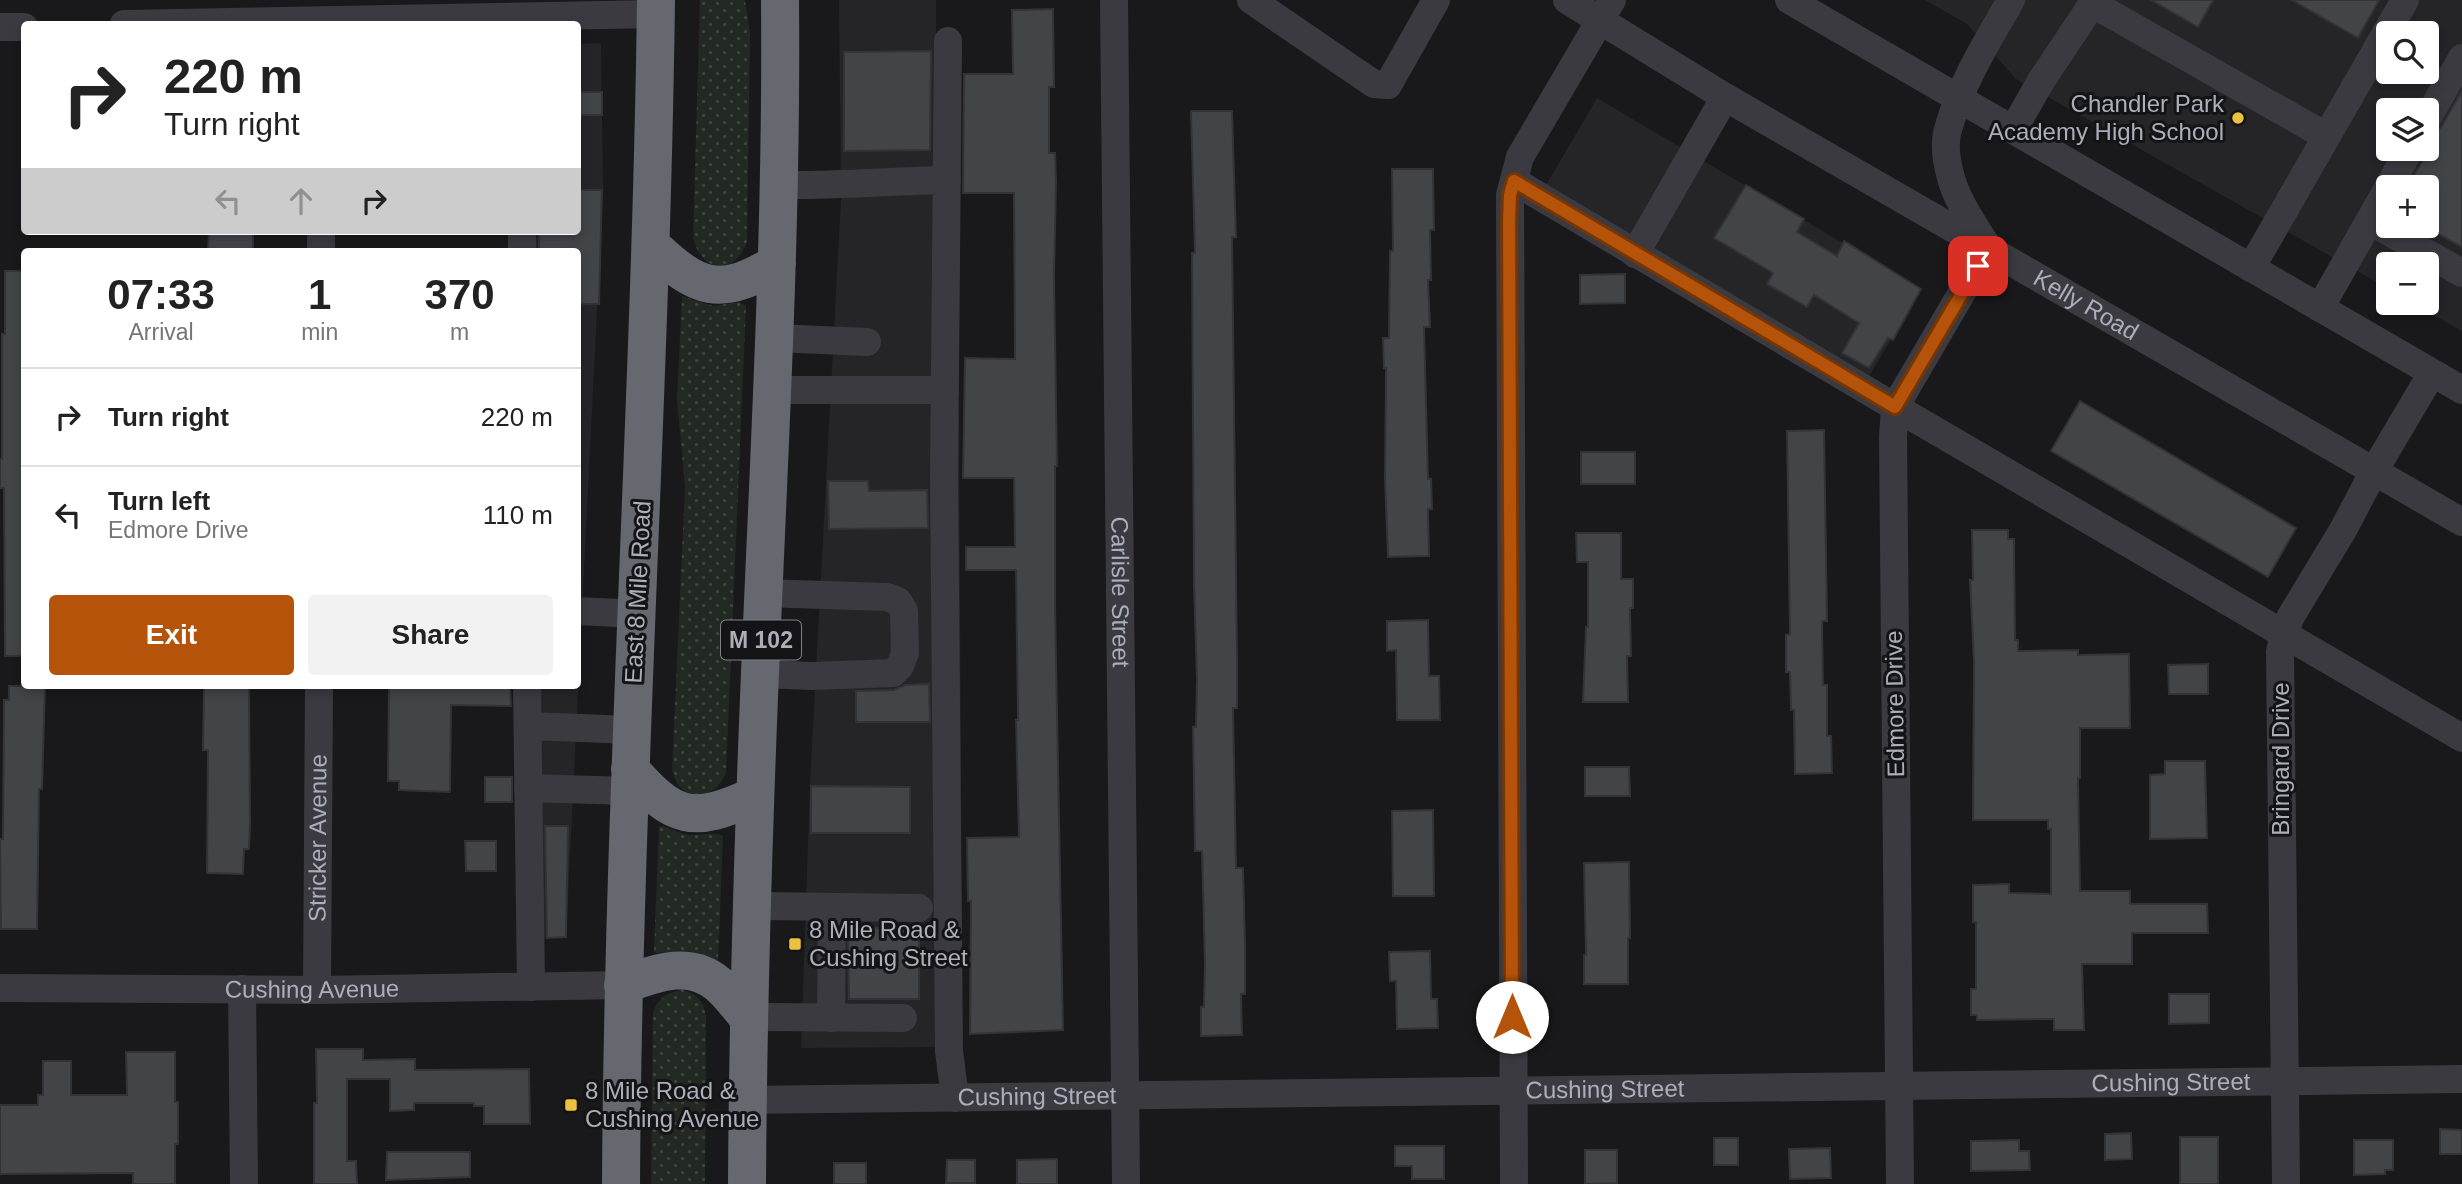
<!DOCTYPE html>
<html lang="en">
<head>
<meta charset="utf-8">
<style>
  :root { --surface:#fff; --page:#f2f2f2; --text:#222; --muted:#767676; --line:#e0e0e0; --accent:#b45309 }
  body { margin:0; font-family:Arial,sans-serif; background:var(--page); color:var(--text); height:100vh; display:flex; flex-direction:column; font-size:26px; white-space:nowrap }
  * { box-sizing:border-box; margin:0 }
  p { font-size:23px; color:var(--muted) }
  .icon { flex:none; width:38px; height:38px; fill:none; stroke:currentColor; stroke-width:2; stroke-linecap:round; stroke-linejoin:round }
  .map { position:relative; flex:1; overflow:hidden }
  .side { position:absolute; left:21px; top:248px; width:560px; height:441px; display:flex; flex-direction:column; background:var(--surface); border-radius:7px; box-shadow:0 4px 10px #0003 }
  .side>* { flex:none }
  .guide { position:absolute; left:21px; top:21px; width:560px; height:214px; border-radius:7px; box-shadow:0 4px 10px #0003; background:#fff; color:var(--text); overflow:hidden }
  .fabs { position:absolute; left:2376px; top:21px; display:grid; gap:14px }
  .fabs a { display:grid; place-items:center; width:63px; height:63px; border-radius:7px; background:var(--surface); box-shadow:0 4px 10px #0003; font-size:35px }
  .pin { position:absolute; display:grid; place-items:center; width:60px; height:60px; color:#fff; margin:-30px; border-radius:14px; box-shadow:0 4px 10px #0006 }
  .me { position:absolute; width:77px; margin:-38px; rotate:0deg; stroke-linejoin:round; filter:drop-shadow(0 0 5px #0008) }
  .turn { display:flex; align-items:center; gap:24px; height:147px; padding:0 28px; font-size:32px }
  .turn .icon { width:91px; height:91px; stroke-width:2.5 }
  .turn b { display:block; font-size:49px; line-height:60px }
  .lanes { display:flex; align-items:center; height:66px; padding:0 28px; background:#0003; justify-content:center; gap:35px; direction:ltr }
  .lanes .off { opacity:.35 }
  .eta { display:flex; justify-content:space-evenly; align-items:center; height:119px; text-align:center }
  .eta b { font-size:42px; font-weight:800; line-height:49px }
  .action { display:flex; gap:14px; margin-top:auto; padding:14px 28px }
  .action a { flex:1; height:80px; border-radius:7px; background:var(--accent); color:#fff; font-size:28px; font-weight:800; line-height:80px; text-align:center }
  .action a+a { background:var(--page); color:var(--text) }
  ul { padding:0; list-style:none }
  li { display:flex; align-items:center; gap:21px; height:98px; padding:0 28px; border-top:2px solid var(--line) }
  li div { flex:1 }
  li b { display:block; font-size:26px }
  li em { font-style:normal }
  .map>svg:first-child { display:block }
  .built { fill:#252528; fill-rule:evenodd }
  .grass { fill:url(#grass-dots) }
  .building { fill:#434448; stroke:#333337; stroke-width:2 }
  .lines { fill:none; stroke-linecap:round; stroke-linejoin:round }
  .minor { stroke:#3a3a40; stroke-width:28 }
  .highway { stroke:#666870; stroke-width:38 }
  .route-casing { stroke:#753606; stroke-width:18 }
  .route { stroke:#b45309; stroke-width:12 }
  .poi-dot { fill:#ebc141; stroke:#141416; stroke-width:2.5 }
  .labels { text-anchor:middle; stroke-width:6; stroke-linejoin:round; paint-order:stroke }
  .shield { fill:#141416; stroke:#7e8089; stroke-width:2 }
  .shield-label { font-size:23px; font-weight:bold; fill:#acafba }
  .poi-label { font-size:24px; fill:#acafba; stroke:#141416; text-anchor:start }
  .street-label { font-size:24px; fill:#acafba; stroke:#141416 }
</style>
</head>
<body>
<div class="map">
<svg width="2462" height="1184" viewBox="0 0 2462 1184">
  <defs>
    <pattern id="grass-dots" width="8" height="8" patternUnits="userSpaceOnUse" patternTransform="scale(1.75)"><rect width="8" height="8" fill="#212922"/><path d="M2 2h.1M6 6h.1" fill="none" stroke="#3f4640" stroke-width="1.8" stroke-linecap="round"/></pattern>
  </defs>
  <rect width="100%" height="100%" fill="#19191b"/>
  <!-- built -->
  <path class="built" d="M 839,0 L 936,0 L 939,409 L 959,409 L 961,786 L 940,785 L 946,1047 L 801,1048 L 810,784 L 841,199 Z
    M 1925,0 L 2462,0 L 2462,331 L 2412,303 L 2427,303 L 2427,264 L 2389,264 L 2389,289 L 2016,79 L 1967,24 ZM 2389,33 L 2427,33 L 2427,72 L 2389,72 ZM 2389,110 L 2427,110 L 2427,149 L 2389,149 ZM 2389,187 L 2427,187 L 2427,226 L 2389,226 Z
    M 601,43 L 603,187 L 566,937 L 520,939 L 517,686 L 578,686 L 578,252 L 512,252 L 512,231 L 578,231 L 578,44 Z
    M 1597,98 L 1921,289 L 1868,378 L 1545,187 Z"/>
  <!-- grass -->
  <path class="grass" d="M 700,0 L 745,0 L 750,33 L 747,241 C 736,276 702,274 693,238 Z
    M 682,296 L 713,306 L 739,302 L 746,306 L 726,773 C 713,803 680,804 672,770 L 685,487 L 677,399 Z
    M 659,826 C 669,827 678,833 688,835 C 699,836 715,831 723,836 L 718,961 L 687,951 L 656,953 L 654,951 Z
    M 682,990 C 697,994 704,1001 706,1017 L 705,1184 L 651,1184 L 653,1013 C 658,998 666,993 682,990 Z"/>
  <!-- building -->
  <path class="building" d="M 2151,0 L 2213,0 L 2198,27 Z
    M 2292,0 L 2379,0 L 2358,38 Z
    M 1053,9 L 1054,87 L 1049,87 L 1049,153 L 1055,153 L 1056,182 L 1054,276 L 1057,466 L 1055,466 L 1055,607 L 1063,1030 L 970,1034 L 971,901 L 968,901 L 967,838 L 1019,837 L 1016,720 L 1018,720 L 1016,570 L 966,570 L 966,547 L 1015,547 L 1014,478 L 963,478 L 965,358 L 1015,359 L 1014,193 L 963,193 L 964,74 L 1013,74 L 1012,10 Z
    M 931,51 L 930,150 L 844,151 L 844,52 Z
    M 2462,91 L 2462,247 L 2424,226 L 2427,226 L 2427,187 L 2407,187 L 2425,157 L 2427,139 L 2441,127 Z
    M 578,92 L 602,92 L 602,115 L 578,115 Z
    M 1191,111 L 1232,111 L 1236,237 L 1232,237 L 1237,660 L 1237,708 L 1233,708 L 1236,868 L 1243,868 L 1245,945 L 1245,994 L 1241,994 L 1242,1035 L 1201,1036 L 1201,1007 L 1204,1007 L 1205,965 L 1202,851 L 1195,851 L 1193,727 L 1196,727 L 1197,680 L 1194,585 L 1192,253 L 1195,253 Z
    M 1392,169 L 1433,169 L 1434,230 L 1430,230 L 1431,280 L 1428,280 L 1430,327 L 1424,327 L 1428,479 L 1431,479 L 1432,509 L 1428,509 L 1429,556 L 1388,557 L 1385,479 L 1386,368 L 1384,368 L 1383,338 L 1389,338 L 1390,251 L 1393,251 Z
    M 1746,185 L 1804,219 L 1797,232 L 1837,256 L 1844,241 L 1921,289 L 1893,340 L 1888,338 L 1869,368 L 1842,353 L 1859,323 L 1814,295 L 1807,307 L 1767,284 L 1773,273 L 1714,238 Z
    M 578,190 L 602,190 L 599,304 L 578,304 L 578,252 L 539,252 L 539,231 L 578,231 Z
    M 209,231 L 253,231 L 253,252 L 208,252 Z
    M 5,271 L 24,271 L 24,656 L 5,656 L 4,488 L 0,488 L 0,459 L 2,459 L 2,334 L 5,334 Z
    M 1625,274 L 1625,303 L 1580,304 L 1580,275 Z
    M 2080,401 L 2296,528 L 2268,577 L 2051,451 Z
    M 1824,430 L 1827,621 L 1822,621 L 1823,685 L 1827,685 L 1827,736 L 1831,736 L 1832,773 L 1795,774 L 1794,710 L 1791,710 L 1790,672 L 1786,672 L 1786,635 L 1790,634 L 1787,431 Z
    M 1581,452 L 1635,452 L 1635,484 L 1581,484 Z
    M 828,481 L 868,481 L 869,491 L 927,490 L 928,528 L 829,529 Z
    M 1972,530 L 2008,530 L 2008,539 L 2014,539 L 2015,640 L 2018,640 L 2018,651 L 2078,650 L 2078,655 L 2129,654 L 2130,728 L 2080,728 L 2080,778 L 2078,778 L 2080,891 L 2130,891 L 2130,904 L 2207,904 L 2208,933 L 2132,933 L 2132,964 L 2082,964 L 2084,1030 L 2054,1030 L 2054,1019 L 1977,1020 L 1977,1015 L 1971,1015 L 1971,989 L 1976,989 L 1976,922 L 1973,922 L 1973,885 L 2009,884 L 2009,893 L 2051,894 L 2051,829 L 2048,829 L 2048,820 L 1973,820 L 1974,662 L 1970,580 L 1973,580 Z
    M 1576,533 L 1621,533 L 1621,579 L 1633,579 L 1633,608 L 1630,608 L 1631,656 L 1627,656 L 1628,702 L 1583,702 L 1586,627 L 1588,627 L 1588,562 L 1577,562 Z
    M 1428,620 L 1429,676 L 1439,676 L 1440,720 L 1397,720 L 1396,650 L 1387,651 L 1387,621 Z
    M 2208,664 L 2208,694 L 2169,694 L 2168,665 Z
    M 929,684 L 930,722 L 856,722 L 856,691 L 894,690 L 905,685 Z
    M 9,686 L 45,686 L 42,789 L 39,789 L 37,929 L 1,929 L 0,839 L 3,839 L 4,700 L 9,700 Z
    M 204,686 L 249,686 L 250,823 L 249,849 L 244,849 L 243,874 L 207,873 L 208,750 L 203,750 Z
    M 389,686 L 510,686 L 511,706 L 451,705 L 450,792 L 399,790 L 399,781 L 388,781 Z
    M 2165,761 L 2205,761 L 2207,838 L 2150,839 L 2150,775 L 2165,774 Z
    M 1585,767 L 1629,767 L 1630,796 L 1585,796 Z
    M 485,777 L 512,777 L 512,802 L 485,802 Z
    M 811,786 L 910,787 L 910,833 L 811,833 Z
    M 1433,810 L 1434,896 L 1393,896 L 1392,811 Z
    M 545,826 L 568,826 L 566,937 L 547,938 Z
    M 465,841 L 496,841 L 496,871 L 466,871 Z
    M 1629,862 L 1630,938 L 1628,938 L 1628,984 L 1584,984 L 1584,955 L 1586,955 L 1584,863 Z
    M 919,927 L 919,999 L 849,999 L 848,928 Z
    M 1430,951 L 1431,999 L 1437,999 L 1438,1028 L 1397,1029 L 1396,981 L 1390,981 L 1389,952 Z
    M 2169,994 L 2209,994 L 2209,1023 L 2169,1024 Z
    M 316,1049 L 363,1049 L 363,1060 L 415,1059 L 415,1070 L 529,1069 L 530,1124 L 484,1124 L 484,1106 L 474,1106 L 474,1103 L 414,1103 L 414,1110 L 390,1111 L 390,1079 L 347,1079 L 347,1161 L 356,1161 L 357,1184 L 314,1184 L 314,1103 L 317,1103 Z
    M 126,1052 L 175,1052 L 175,1102 L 178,1102 L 178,1144 L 175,1144 L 175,1184 L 133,1184 L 133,1173 L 0,1174 L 0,1105 L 38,1105 L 38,1095 L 43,1095 L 43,1061 L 71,1061 L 71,1095 L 127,1095 Z
    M 2440,1129 L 2462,1130 L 2462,1154 L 2440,1154 Z
    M 2131,1133 L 2132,1159 L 2105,1160 L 2105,1134 Z
    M 2180,1137 L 2218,1137 L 2218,1184 L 2180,1184 Z
    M 1714,1138 L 1738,1138 L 1738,1165 L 1714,1165 Z
    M 2019,1140 L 2019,1151 L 2029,1151 L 2030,1170 L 1971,1171 L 1971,1141 Z
    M 2354,1140 L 2393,1140 L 2393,1170 L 2385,1170 L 2385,1174 L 2354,1175 Z
    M 1395,1146 L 1444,1146 L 1444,1179 L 1412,1179 L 1412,1166 L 1395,1166 Z
    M 1830,1148 L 1831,1178 L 1790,1179 L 1789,1149 Z
    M 1585,1150 L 1617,1150 L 1617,1183 L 1585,1184 Z
    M 387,1152 L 470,1152 L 470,1177 L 386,1180 Z
    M 1057,1159 L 1057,1184 L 1017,1184 L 1017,1160 Z
    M 947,1160 L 975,1160 L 975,1183 L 946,1183 Z
    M 834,1163 L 866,1163 L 866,1184 L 834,1184 Z"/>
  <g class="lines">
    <!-- minor -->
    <g class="minor">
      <path id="s1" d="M 1114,0 L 1126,1184"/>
      <path d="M 1251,0 L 1374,84 L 1388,85 L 1436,0"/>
      <path id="s2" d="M 1567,0 L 1725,97 L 2462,522"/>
      <path d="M 1789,0 L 2462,390"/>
      <path d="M 2093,4 L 2326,136"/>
      <path d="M 124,24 L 656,14"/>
      <path d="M 0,27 L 24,27"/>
      <path d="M 948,41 L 944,477 L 949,1051 L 955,1098"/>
      <path d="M 2427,119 L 2462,58"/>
      <path d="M 2013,130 L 2041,81 L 2095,0"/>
      <path d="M 1514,181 L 1895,407 L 2462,738"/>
      <path d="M 778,185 C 835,186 890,181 947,180"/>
      <path d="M 2370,221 L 2462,273"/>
      <path d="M 522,231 L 522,252"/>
      <path d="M 1987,246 C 1973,223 1956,200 1950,174 C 1946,159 1944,140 1949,126 C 1960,85 1990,37 2011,0"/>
      <path d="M 321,252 L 321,231"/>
      <path d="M 1635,254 L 1725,97"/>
      <path d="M 2251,268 L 2405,0"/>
      <path d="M 2320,308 L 2410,149"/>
      <path d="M 775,338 L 867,342"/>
      <path d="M 773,390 L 945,390"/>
      <path d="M 578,611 L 637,614"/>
      <path d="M 760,674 L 812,676 L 893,673 L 900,666 L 905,653 L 904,611 L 898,601 L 887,597 L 763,593"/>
      <path d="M 527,686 L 531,987"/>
      <path d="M 528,726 L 632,730"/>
      <path d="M 528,788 L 629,791"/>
      <path d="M 752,906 L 919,908"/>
      <path id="s3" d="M 0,988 L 317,990 L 623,985"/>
      <path d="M 242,989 L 244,1184"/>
      <path id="s4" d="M 317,990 L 319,686"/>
      <path d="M 748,1017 L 903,1018"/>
      <path d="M 831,1018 L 832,907"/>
      <path id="s5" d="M 747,1100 L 2462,1079"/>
      <path d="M 1514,1184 L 1510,195 L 1520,157 L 1612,0"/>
      <path d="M 1900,1184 L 1893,437 L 1895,407 L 1988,248"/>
      <path d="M 2286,1184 L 2280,652 L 2284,633 L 2291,616 L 2343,530 L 2374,471 L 2432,373"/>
    </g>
    <!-- highway -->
    <path class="highway" d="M 651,245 C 698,290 720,298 777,263
      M 630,769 C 674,820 693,824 754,796
      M 623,985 C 654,974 688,959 718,984 C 729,993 738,1006 748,1017
      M 621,1184 C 623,789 651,395 656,0
      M 747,1184 C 748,997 754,811 762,625 C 771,417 782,208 780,0"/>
  </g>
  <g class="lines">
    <defs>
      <path id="route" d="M 1512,1017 L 1509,221 L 1510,195 L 1514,181 L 1895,407 L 1978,266"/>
    </defs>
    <!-- route casing -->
    <use href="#route" class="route-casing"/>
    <!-- route -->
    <use href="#route" class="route"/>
  </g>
  <!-- markers -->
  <g class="poi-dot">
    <circle cx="2238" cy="118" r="7"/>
    <rect x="788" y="937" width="14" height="14" rx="3.5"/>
    <rect x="564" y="1098" width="14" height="14" rx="3.5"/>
  </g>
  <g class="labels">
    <!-- shield labels -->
    <rect class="shield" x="721" y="620.5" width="80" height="39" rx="5"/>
    <g class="shield-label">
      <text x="761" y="648">M 102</text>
    </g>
    <!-- poi labels -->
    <g class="poi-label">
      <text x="2224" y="112" text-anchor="end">Chandler Park<tspan x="2224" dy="28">Academy High School</tspan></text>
      <text x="809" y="938">8 Mile Road &amp;<tspan x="809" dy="28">Cushing Street</tspan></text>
      <text x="585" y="1099">8 Mile Road &amp;<tspan x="585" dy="28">Cushing Avenue</tspan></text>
    </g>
    <!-- street labels -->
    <g class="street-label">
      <text dy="8" stroke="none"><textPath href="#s2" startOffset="602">Kelly Road</textPath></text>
      <text transform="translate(638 592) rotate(-87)" y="8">East 8 Mile Road</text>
      <text dy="8" stroke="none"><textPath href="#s1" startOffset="592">Carlisle Street</textPath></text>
      <text transform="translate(1895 704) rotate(-91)" y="8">Edmore Drive</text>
      <text transform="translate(2281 759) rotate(-90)" y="8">Bringard Drive</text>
      <text dy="8" stroke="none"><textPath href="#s4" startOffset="152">Stricker Avenue</textPath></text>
      <text dy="8" stroke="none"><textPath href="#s3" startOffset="312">Cushing Avenue</textPath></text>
      <text dy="8" stroke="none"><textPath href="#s5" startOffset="1424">Cushing Street</textPath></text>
      <text dy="8" stroke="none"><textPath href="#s5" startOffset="858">Cushing Street</textPath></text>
      <text dy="8" stroke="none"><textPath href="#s5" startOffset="290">Cushing Street</textPath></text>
    </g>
  </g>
</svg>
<div class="fabs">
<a><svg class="icon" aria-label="search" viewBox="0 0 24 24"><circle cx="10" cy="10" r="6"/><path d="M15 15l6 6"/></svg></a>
<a><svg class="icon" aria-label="layers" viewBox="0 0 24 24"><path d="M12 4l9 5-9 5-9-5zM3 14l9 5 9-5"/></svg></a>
<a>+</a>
<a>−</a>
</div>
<div class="pin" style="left:1978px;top:266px;background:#d93025"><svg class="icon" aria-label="arrive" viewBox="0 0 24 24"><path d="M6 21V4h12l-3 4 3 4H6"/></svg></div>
<svg class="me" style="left:1512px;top:1017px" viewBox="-20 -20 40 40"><circle r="19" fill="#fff"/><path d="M0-13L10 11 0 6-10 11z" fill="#b45309"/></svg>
<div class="guide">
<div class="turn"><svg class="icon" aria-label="right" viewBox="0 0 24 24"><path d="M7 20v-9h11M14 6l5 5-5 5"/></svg><div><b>220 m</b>Turn right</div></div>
<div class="lanes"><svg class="icon off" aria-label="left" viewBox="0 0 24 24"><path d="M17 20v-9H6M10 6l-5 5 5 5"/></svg><svg class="icon off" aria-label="ahead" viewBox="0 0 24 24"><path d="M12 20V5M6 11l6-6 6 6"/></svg><svg class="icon" aria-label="right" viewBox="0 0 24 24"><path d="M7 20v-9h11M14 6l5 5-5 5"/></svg></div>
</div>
<section class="side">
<div class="eta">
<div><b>07:33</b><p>Arrival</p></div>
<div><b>1</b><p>min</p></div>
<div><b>370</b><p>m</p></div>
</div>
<ul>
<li><svg class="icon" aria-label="right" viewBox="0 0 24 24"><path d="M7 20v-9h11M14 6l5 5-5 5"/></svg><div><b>Turn right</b></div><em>220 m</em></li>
<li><svg class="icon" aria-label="left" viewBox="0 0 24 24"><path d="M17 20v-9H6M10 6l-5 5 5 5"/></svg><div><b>Turn left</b><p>Edmore Drive</p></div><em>110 m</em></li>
</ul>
<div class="action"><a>Exit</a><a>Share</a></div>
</section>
</div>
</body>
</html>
